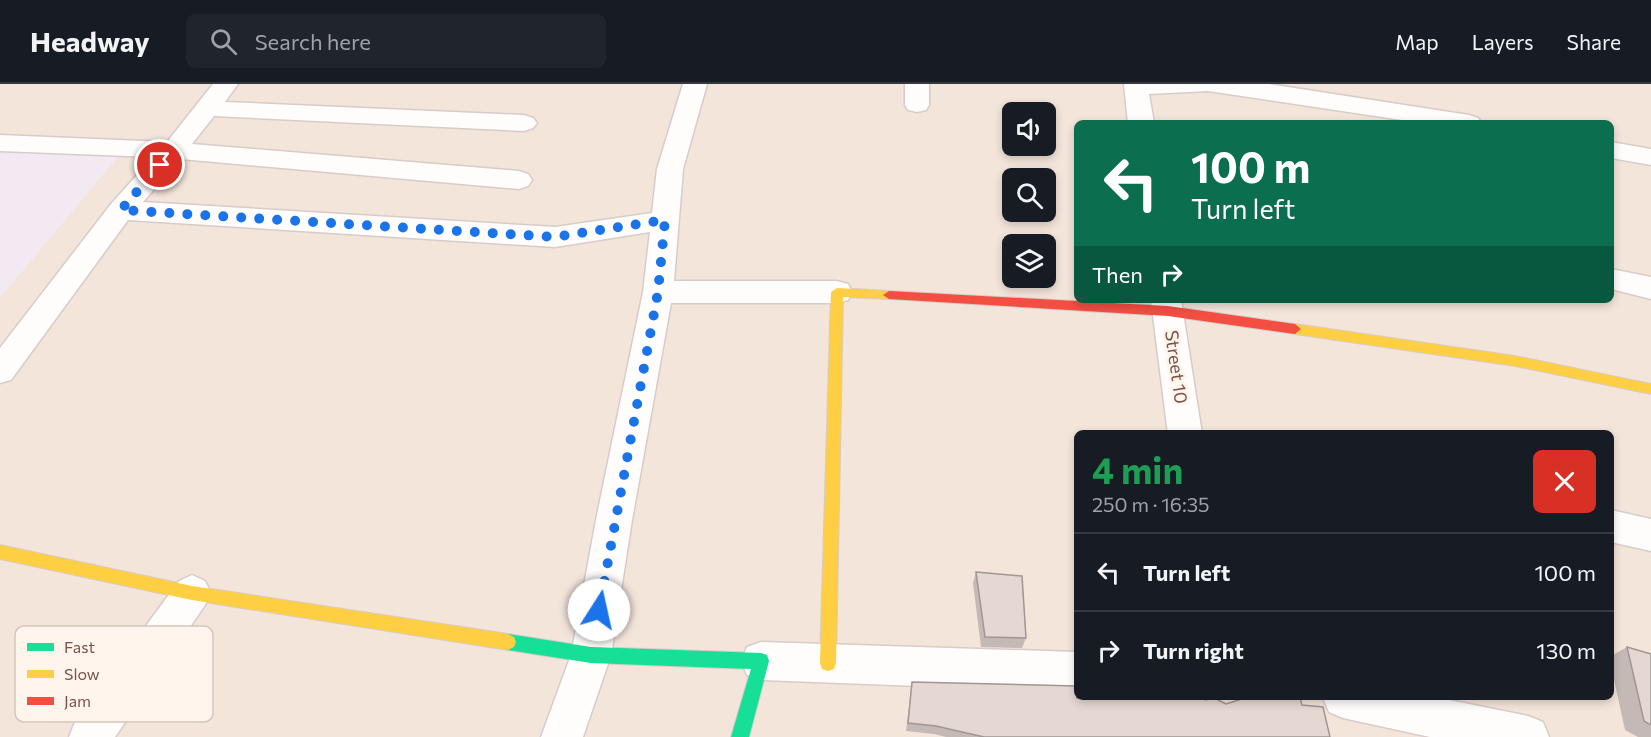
<!DOCTYPE html>
<html lang="en">
<head>
<meta charset="utf-8">
<style>
  :root { --surface:#171b24; --page:#20242c; --text:#f1f3f6; --muted:#9ea1a6; --line:#363941 }
  body { margin:0; font-family:Commissioner,sans-serif; background:var(--page); color:var(--text); height:100vh; display:flex; flex-direction:column; font-size:22px; white-space:nowrap }
  * { box-sizing:border-box; margin:0 }
  p { font-size:20px; color:var(--muted) }
  .icon { flex:none; width:33px; height:33px; fill:none; stroke:currentColor; stroke-width:2; stroke-linecap:round; stroke-linejoin:round }
  .map { position:relative; flex:1; overflow:hidden }
  .drawer { position:absolute; left:1074px; top:346px; width:540px; height:270px; display:flex; flex-direction:column; background:var(--surface); border-radius:9px; box-shadow:0 3px 9px #0003 }
  .drawer>* { flex:none }
  .banner { position:absolute; left:1074px; top:36px; width:540px; height:183px; border-radius:9px; box-shadow:0 3px 9px #0003; background:#0b6e4f; color:#fff; overflow:hidden }
  .controls { position:absolute; left:1002px; top:18px; display:grid; gap:12px }
  .controls a { display:grid; place-items:center; width:54px; height:54px; border-radius:9px; background:var(--surface); box-shadow:0 3px 9px #0003; font-size:30px }
  .pin { position:absolute; display:grid; place-items:center; width:51px; height:51px; color:#fff; margin:-26px; border:3px solid #fff; border-radius:50%; box-shadow:0 2px 6px #0007 }
  .me { position:absolute; width:66px; margin:-33px; rotate:10deg; stroke-linejoin:round; filter:drop-shadow(0 0 4px #0008) }
  .turn { display:flex; align-items:center; gap:21px; height:126px; padding:0 18px; font-size:27px }
  .turn .icon { width:78px; height:78px; stroke-width:2.5 }
  .turn b { display:block; font-size:42px; line-height:51px }
  .then { display:flex; align-items:center; height:57px; padding:0 18px; background:#0003; gap:12px; font-size:22px }
  .round { display:grid; place-items:center; flex:none; width:63px; height:63px; border-radius:9px; background:var(--page) }
  .head { display:flex; align-items:center; justify-content:space-between; height:102px; padding:0 18px }
  h1 { font-size:36px; font-weight:700; line-height:45px; color:#1e9e55 }
  ul { padding:0; list-style:none }
  li { display:flex; align-items:center; gap:18px; height:78px; padding:0 18px; border-top:2px solid var(--line) }
  li div { flex:1 }
  li b { display:block; font-size:22px }
  li em { font-style:normal }
  header { display:flex; align-items:center; gap:36px; box-sizing:border-box; height:84px; padding:0 30px; background:var(--surface); border-bottom:2px solid var(--line) }
  header strong { font-size:28px }
  nav { display:flex; gap:33px; margin-inline-start:auto; font-size:21px }
  .search { width:420px; height:54px; background:var(--page); display:flex; align-items:center; gap:15px; box-sizing:border-box; padding:0 21px; border-radius:9px; color:var(--muted); font-size:22px }
  .map>svg:first-child { display:block }
  .residential { fill:#f4e5db; fill-rule:evenodd }
  .education { fill:#f2e9f3 }
  .lines { fill:none; stroke-linecap:round; stroke-linejoin:round }
  .street-casing { stroke:#d7ccc8; stroke-width:3 }
  .fast-casing { stroke:#d8ccc7; stroke-width:2 }
  .slow-casing { stroke:#d8ccc7; stroke-width:2 }
  .jam-casing { stroke:#d8ccc7; stroke-width:2 }
  .street { fill:#fefdfc; fill-rule:evenodd }
  .fast { fill:#16e098; fill-rule:evenodd }
  .slow { fill:#ffcf43; fill-rule:evenodd }
  .jam { fill:#f24e42; fill-rule:evenodd }
  .wall { fill:#c5b9b5 }
  .building { fill:#e5d7d2; stroke:#a09693; stroke-width:1.5 }
  .route { stroke:#1a73e8; stroke-width:10; stroke-dasharray:0 18 }
  .labels { text-anchor:middle; stroke-width:6; stroke-linejoin:round; paint-order:stroke }
  .street-label { font-size:18px; fill:#795248; stroke:#fff5ed }
  .key { fill:#fff5ed; stroke:#d7c4bc; stroke-width:1.5 }
  .key-label { font-size:16px; fill:#795248 }
</style>
</head>
<body>
<header>
<strong>Headway</strong>
<div class="search"><svg class="icon" aria-label="search" viewBox="0 0 24 24"><circle cx="10" cy="10" r="6"/><path d="M15 15l6 6"/></svg>Search here</div>
<nav><a>Map</a><a>Layers</a><a>Share</a></nav>
</header>
<div class="map">
<svg width="1651" height="653" viewBox="0 0 1651 653">
  <rect width="100%" height="100%" fill="#f8f1eb"/>
  <!-- residential -->
  <path class="residential" d="M 0,0 L 1651,0 L 1651,653 L 0,653 ZM 1012,28 L 1046,28 L 1046,62 L 1012,62 ZM 1077,39 L 1611,39 L 1611,216 L 1077,216 ZM 1012,94 L 1046,94 L 1046,128 L 1012,128 ZM 1012,160 L 1046,160 L 1046,194 L 1012,194 ZM 1077,350 L 1611,350 L 1611,614 L 1077,614 Z"/>
  <!-- education -->
  <path class="education" d="M 0,65 L 121,69 L 0,214 Z"/>
  <g class="lines">
    <defs>
      <path id="street" d="M 213,0 L 238,0 L 225,18 L 524,31 L 533,34 L 537,39 L 533,44 L 524,47 L 214,32 L 192,60 L 519,87 L 528,90 L 532,96 L 528,102 L 519,105 L 181,75 L 143,118 L 555,143 L 652,129 L 657,85 L 683,0 L 707,0 L 683,85 L 674,197 L 837,197 L 848,200 L 852,208 L 848,216 L 837,219 L 671,219 L 632,436 L 611,571 L 583,653 L 541,653 L 571,571 L 596,436 L 643,208 L 650,148 L 555,163 L 128,136 L 11,296 L 0,299 L 0,264 L 111,120 L 153,73 L 0,67 L 0,51 L 167,58 Z
        M 905,0 L 929,0 L 929,21 L 926,26 L 917,28 L 908,26 L 905,21 Z
        M 1124,0 L 1269,0 L 1469,31 L 1478,34 L 1482,39 L 1422,39 L 1208,7 L 1149,10 L 1154,39 L 1128,39 Z
        M 1611,58 L 1651,65 L 1651,81 L 1611,74 Z
        M 1611,185 L 1651,193 L 1651,215 L 1611,205 Z
        M 1151,216 L 1181,216 L 1202,350 L 1168,350 Z
        M 1611,426 L 1651,435 L 1651,467 L 1611,458 Z
        M 192,491 L 205,497 L 211,509 L 205,521 L 115,653 L 69,653 L 75,638 L 179,497 Z
        M 761,558 L 1077,568 L 1077,608 L 761,596 L 747,591 L 741,577 L 747,563 Z
        M 1323,614 L 1439,614 L 1528,632 L 1543,638 L 1549,653 L 1430,653 L 1343,634 L 1329,628 Z"/>
      <path id="fast" d="M 508,550 L 591,563 L 761,569 L 767,571 L 769,577 L 749,653 L 731,653 L 751,585 L 591,579 L 508,566 L 502,563 L 500,558 L 502,553 Z"/>
      <path id="slow" d="M 837,204 L 889,207 L 895,211 L 889,215 L 843,213 L 836,579 L 834,585 L 828,587 L 822,585 L 820,579 L 831,208 Z
        M 1295,240 L 1515,272 L 1651,300 L 1651,310 L 1515,282 L 1295,250 L 1289,245 Z
        M 0,461 L 192,502 L 508,550 L 514,553 L 516,558 L 514,563 L 508,566 L 192,516 L 0,475 Z"/>
      <path id="jam" d="M 889,207 L 1168,222 L 1295,240 L 1301,245 L 1295,250 L 1168,232 L 889,215 L 883,211 Z"/>
    </defs>
    <!-- street casing -->
    <use href="#street" class="street-casing"/>
    <!-- fast casing -->
    <use href="#fast" class="fast-casing"/>
    <!-- slow casing -->
    <use href="#slow" class="slow-casing"/>
    <!-- jam casing -->
    <use href="#jam" class="jam-casing"/>
    <!-- street -->
    <use href="#street" class="street"/>
    <!-- fast -->
    <use href="#fast" class="fast"/>
    <!-- slow -->
    <use href="#slow" class="slow"/>
    <!-- jam -->
    <use href="#jam" class="jam"/>
  </g>
  <!-- wall -->
  <path class="wall" d="M 976,488 L 1026,554 L 1022,564 L 981,563 L 973,499 Z
    M 1627,563 L 1651,570 L 1651,653 L 1638,653 L 1625,646 L 1611,582 L 1611,572 Z
    M 912,598 L 1206,616 L 1226,620 L 1302,621 L 1330,653 L 946,653 L 934,650 L 906,647 Z"/>
  <!-- building -->
  <path class="building" d="M 976,488 L 1022,492 L 1026,554 L 985,553 Z
    M 1627,563 L 1651,570 L 1651,641 L 1644,637 Z
    M 912,598 L 1077,602 L 1077,614 L 1202,614 L 1206,616 L 1214,614 L 1226,620 L 1245,614 L 1300,614 L 1302,621 L 1323,623 L 1330,653 L 984,653 L 936,642 L 908,639 Z"/>
  <g class="lines">
    <!-- route -->
    <path class="route" d="M 160,81 L 121,126 L 555,153 L 665,136 L 658,208 L 599,526"/>
  </g>
  <g class="labels">
    <!-- street labels -->
    <g class="street-label">
      <text transform="translate(1176 283) rotate(82)" y="6">Street 10</text>
    </g>
  </g>
  <!-- legend -->
  <rect x="15" y="542" width="198" height="96" rx="9" class="key"/>
  <rect x="27" y="559" width="27" height="8" fill="#16e098"/>
  <rect x="27" y="586" width="27" height="8" fill="#ffcf43"/>
  <rect x="27" y="613" width="27" height="8" fill="#f24e42"/>
  <g class="key-label">
    <text x="64" y="569">Fast</text>
    <text x="64" y="596">Slow</text>
    <text x="64" y="623">Jam</text>
  </g>
</svg>
<div class="controls">
<a><svg class="icon" aria-label="sound" viewBox="0 0 24 24"><path d="M4 9h4l5-4v14l-5-4H4zM17 9q2 3 0 6"/></svg></a>
<a><svg class="icon" aria-label="search" viewBox="0 0 24 24"><circle cx="10" cy="10" r="6"/><path d="M15 15l6 6"/></svg></a>
<a><svg class="icon" aria-label="layers" viewBox="0 0 24 24"><path d="M12 4l9 5-9 5-9-5zM3 14l9 5 9-5"/></svg></a>
</div>
<div class="pin" style="left:160px;top:81px;background:#d93025"><svg class="icon" aria-label="arrive" viewBox="0 0 24 24"><path d="M6 21V4h12l-3 4 3 4H6"/></svg></div>
<svg class="me" style="left:599px;top:526px" viewBox="-20 -20 40 40"><circle r="19" fill="#fff"/><path d="M0-13L10 11 0 6-10 11z" fill="#1a73e8"/></svg>
<div class="banner">
<div class="turn"><svg class="icon" aria-label="left" viewBox="0 0 24 24"><path d="M17 20v-9H6M10 6l-5 5 5 5"/></svg><div><b>100 m</b>Turn left</div></div>
<div class="then">Then<svg class="icon" aria-label="right" viewBox="0 0 24 24"><path d="M7 20v-9h11M14 6l5 5-5 5"/></svg></div>
</div>
<section class="drawer">
<div class="head"><div><h1>4 min</h1><p>250 m · 16:35</p></div><a class="round" style="background:#d93025;color:#fff"><svg class="icon" aria-label="close" viewBox="0 0 24 24"><path d="M6 6l12 12M18 6L6 18"/></svg></a></div>
<ul>
<li><svg class="icon" aria-label="left" viewBox="0 0 24 24"><path d="M17 20v-9H6M10 6l-5 5 5 5"/></svg><div><b>Turn left</b></div><em>100 m</em></li>
<li><svg class="icon" aria-label="right" viewBox="0 0 24 24"><path d="M7 20v-9h11M14 6l5 5-5 5"/></svg><div><b>Turn right</b></div><em>130 m</em></li>
</ul>
</section>
</div>
</body>
</html>
